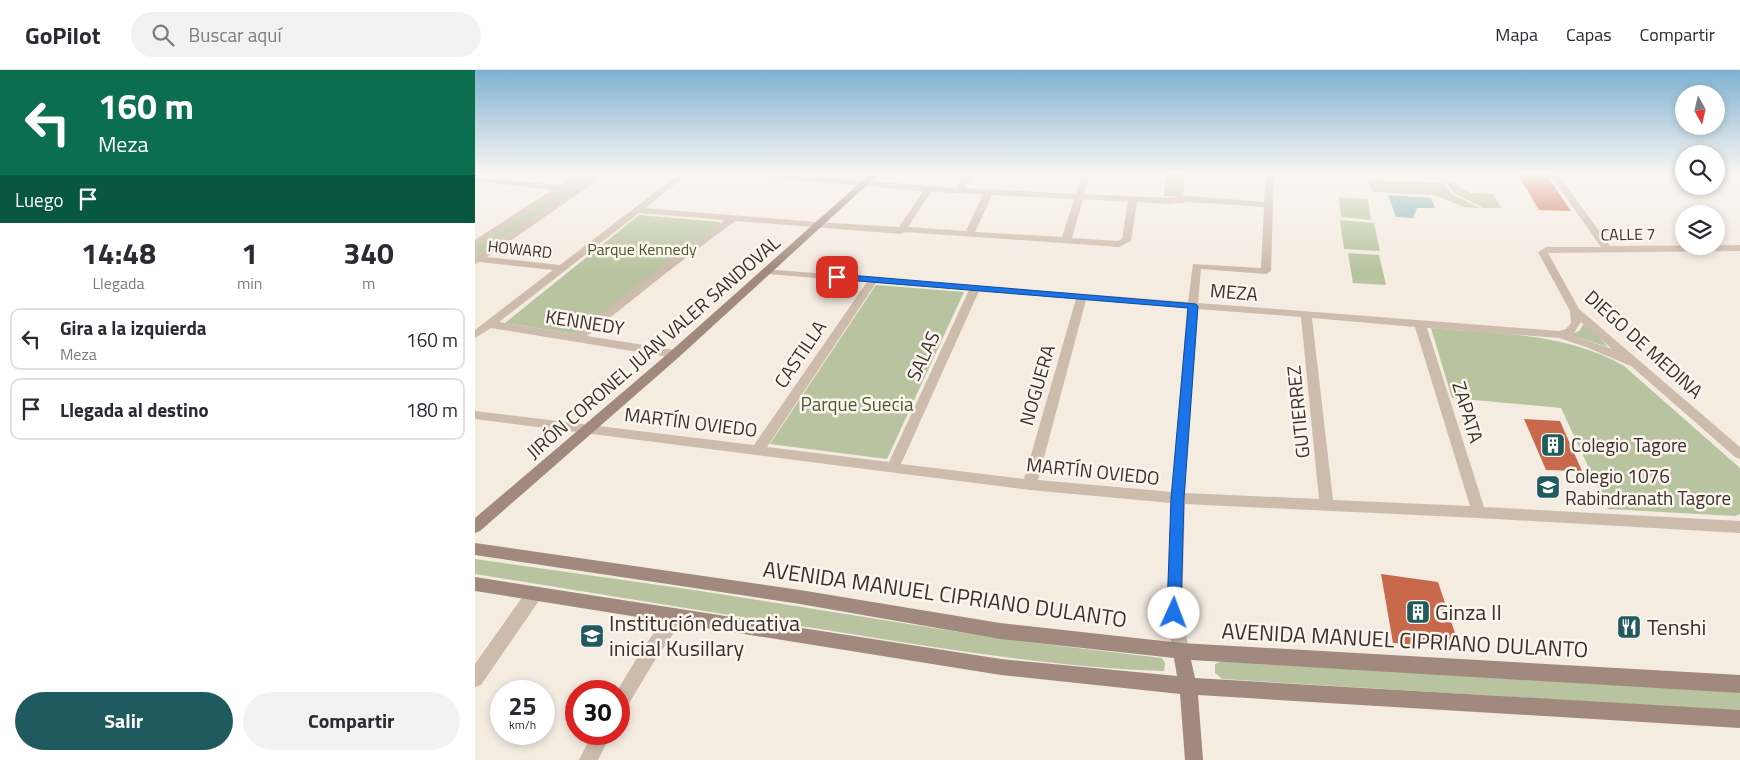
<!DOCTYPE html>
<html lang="es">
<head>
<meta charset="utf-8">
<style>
  :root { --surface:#fff; --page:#f2f2f3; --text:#2b2b33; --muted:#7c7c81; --line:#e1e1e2; --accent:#1f5a5e }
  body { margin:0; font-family:"Titillium Web",sans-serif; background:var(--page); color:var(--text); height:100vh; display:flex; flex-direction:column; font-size:19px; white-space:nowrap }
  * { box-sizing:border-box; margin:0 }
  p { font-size:16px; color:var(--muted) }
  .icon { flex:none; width:28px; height:28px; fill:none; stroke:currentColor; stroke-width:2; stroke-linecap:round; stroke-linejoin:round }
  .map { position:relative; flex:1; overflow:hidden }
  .side { display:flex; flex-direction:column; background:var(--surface); width:475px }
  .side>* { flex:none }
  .banner { background:#0b6e4f; color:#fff; overflow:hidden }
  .needle { width:32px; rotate:172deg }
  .buttons { position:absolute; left:1200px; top:15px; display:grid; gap:10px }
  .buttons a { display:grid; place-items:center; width:50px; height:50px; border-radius:50%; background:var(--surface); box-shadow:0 2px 8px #0003; font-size:25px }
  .speed { position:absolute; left:15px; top:610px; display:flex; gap:10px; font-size:25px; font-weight:700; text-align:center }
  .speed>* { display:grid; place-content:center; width:65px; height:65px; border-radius:50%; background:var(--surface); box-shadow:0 2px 8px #0003; line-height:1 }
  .speed small { font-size:12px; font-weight:400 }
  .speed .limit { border:8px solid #d22; background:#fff; color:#111 }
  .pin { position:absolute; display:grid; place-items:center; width:42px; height:42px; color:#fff; margin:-21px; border-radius:10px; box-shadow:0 2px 8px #0006 }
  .me { position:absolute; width:55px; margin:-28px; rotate:2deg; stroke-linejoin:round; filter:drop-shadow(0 0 4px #0008) }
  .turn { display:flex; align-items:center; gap:18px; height:105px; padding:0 15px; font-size:22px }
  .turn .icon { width:65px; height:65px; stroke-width:2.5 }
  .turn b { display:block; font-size:35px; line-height:42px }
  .then { display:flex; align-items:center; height:48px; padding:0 15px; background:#0003; gap:10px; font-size:19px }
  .eta { display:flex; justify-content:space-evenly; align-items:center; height:85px; text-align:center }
  .eta b { font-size:30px; font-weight:700; line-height:35px }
  .primary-button { display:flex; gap:10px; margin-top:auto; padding:10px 15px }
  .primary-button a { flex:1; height:58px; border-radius:30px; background:var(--accent); color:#fff; font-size:20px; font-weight:700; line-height:58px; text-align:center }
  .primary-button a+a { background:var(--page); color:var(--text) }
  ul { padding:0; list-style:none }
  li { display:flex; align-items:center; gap:15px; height:62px; margin:0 10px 8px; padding:0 5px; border:2px solid var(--line); border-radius:10px }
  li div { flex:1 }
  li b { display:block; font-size:19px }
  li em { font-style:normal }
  header { display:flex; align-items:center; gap:30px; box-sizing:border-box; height:70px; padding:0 25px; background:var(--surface); border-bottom:1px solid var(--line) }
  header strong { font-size:24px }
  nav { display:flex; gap:28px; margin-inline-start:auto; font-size:18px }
  .search { width:350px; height:45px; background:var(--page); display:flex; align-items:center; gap:12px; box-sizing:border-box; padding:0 18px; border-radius:28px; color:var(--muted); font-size:19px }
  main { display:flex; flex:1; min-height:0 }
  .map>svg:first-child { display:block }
  .green { fill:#b8c4a0 }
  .water { fill:#7fb0b2 }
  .building { fill:#c8694b }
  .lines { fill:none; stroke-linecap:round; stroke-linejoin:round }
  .street { fill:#cdbbac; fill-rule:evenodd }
  .secondary { fill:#a18a7d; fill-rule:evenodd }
  .route { fill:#1a73e8; stroke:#114b97 }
  .labels { text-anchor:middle; stroke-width:5; stroke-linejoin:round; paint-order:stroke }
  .far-street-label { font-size:16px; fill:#3b302b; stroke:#fbf5ee }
  .far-park-label { font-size:16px; fill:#4a5a2e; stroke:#fbf5ee }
  .street-label { font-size:19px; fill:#3b302b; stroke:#fbf5ee }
  .park-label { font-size:19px; fill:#4a5a2e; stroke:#fbf5ee }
  .poi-label { font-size:19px; fill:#3b302b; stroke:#fbf5ee; text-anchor:start }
  .near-street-label { font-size:22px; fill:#3b302b; stroke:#fbf5ee }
  .near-poi-label { font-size:22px; fill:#3b302b; stroke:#fbf5ee; text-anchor:start }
</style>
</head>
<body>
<header>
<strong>GoPilot</strong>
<div class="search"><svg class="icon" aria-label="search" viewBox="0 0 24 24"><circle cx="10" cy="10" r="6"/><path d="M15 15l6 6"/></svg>Buscar aquí</div>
<nav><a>Mapa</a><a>Capas</a><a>Compartir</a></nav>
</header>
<main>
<section class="side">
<div class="banner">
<div class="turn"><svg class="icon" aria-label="left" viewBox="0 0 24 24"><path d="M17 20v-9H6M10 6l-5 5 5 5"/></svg><div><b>160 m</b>Meza</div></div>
<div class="then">Luego<svg class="icon" aria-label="arrive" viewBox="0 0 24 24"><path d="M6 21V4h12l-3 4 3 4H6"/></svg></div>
</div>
<div class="eta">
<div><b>14:48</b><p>Llegada</p></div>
<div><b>1</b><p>min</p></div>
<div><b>340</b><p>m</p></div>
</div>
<ul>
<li><svg class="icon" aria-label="left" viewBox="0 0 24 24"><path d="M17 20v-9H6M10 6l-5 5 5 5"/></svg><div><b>Gira a la izquierda</b><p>Meza</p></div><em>160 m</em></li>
<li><svg class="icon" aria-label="arrive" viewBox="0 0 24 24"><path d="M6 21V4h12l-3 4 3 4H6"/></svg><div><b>Llegada al destino</b></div><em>180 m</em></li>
</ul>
<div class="primary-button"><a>Salir</a><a>Compartir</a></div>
</section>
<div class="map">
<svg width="1265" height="690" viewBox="0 0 1265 690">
  <rect width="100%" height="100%" fill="#f4ebe1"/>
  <!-- green -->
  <path class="green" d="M 112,103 L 126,103 L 0,186 L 0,177 Z
    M 691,103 L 710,103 L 708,127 L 689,126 Z
    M 893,110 L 968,113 L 977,124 L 1005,138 L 989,137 L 960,125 L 898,122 Z
    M 978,112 L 995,123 L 1018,124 L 1027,138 L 1008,138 L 979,123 L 971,113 Z
    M 864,127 L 893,129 L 896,150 L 866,147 Z
    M 164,145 L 245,152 L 246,155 L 100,264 L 30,253 Z
    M 865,150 L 899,153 L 905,181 L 869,179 Z
    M 873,183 L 904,185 L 911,215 L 878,213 Z
    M 401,215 L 489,222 L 412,389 L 295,374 Z
    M 1110,252 L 1133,277 L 1095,265 L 1104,261 Z
    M 956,258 C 1021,264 1091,262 1149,296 L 1265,398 L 1265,444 L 1260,446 L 1133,439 L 1086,338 L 977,328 Z
    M 0,489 L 219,520 L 534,570 L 687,588 L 690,593 L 689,601 C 581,597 476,580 370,563 C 246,544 123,524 0,504 Z
    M 747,591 L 1265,622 L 1265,641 L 747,609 L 740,603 L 740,594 Z"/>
  <!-- water -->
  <path class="water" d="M 913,125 L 956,128 L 960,138 L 942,138 L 938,148 L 921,147 Z"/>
  <!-- building -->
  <path class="building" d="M 1042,103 L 1070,103 L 1096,141 L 1064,140 Z
    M 1049,349 L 1085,351 L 1107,401 L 1071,400 Z
    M 906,504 L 963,512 L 985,578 L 918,573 Z"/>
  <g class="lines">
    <!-- street -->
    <path class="street" d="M 103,103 L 112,103 L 0,177 L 0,170 L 77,120 L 11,112 L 0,113 L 0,109 L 11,108 L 84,115 Z
      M 124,103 L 133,103 L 12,187 L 85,195 L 205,103 L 214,103 L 170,138 L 341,152 L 424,157 L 448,121 L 260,105 L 256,103 L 287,103 L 482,118 L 490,103 L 498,103 L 490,118 L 601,124 L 607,103 L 615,103 L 609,124 L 693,128 L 714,126 L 789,132 L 791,103 L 799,103 L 796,201 L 791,204 L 726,199 L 723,233 L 1084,261 L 1091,259 L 1096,253 L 1095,241 L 1063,182 L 1071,177 L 1126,177 L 1074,103 L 1082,103 L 1135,176 L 1265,175 L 1265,181 L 1073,183 L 1104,239 L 1265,377 L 1265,389 L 1260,387 L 1156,296 L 1111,277 L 1084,268 L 952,258 L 1009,437 L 1265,451 L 1265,463 L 1004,448 L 710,434 L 707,543 L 714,581 L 712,587 L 706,589 L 700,587 L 698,581 L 691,543 L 696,433 L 555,420 L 0,349 L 0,341 L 279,375 L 392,212 L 292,204 L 287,201 L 288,199 L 713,232 L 718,194 L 786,198 L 789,137 L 714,132 L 693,134 L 662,132 L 656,171 L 644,177 L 430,162 L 426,164 L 260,151 L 191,203 L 112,266 L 200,280 L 204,281 L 206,284 L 204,287 L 200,288 L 16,258 L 0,268 L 0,260 L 78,200 L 4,192 L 0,194 L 0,186 ZM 456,122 L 508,124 L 491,161 L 433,157 ZM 517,125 L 599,129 L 587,167 L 500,162 ZM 608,129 L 653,132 L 647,169 L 643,171 L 597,168 ZM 164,143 L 250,150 L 183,199 L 100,264 L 24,252 ZM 401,213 L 494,220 L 414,392 L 292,377 ZM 504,221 L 601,229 L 549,409 L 426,394 ZM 611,230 L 712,238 L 697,422 L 563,410 ZM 723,239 L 826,247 L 844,429 L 710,423 ZM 837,248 L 940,257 L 995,436 L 858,430 ZM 1106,252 L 1137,279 L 1096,265 L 1099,263 Z
      M 59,517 L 65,519 L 67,524 L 65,529 L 6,615 L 0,617 L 0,594 L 53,519 Z
      M 201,539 L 207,541 L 209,546 L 207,551 L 180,590 L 150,640 L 144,643 L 144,621 L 142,621 L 168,578 L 195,541 Z
      M 117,664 L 136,664 L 123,690 L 104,690 Z"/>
    <!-- secondary -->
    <path class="secondary" d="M 396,103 L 405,103 L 204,287 L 5,461 L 0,463 L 0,448 L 196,281 Z
      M 0,473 L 325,520 L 525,553 L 706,573 L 1265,605 L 1265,623 L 716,590 L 720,608 L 1265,640 L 1265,658 L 723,625 L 728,690 L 710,690 L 705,624 L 526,605 L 0,521 L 0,507 L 526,589 L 702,606 L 699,588 L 525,569 L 325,534 L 0,485 Z"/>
  </g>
  <!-- sky -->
  <linearGradient id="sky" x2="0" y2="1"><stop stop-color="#7eb2d2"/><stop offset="0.52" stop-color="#faf6f2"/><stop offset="1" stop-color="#faf6f2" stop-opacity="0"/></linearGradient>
  <rect width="1265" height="199" fill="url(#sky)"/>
  <!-- route -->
  <path class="route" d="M 362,204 L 721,234 L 723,236 L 709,428 L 706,543 L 704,548 L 699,550 L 694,548 L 692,543 L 696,428 L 713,238 L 359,209 L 359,205 Z"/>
  <!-- icons -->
  <defs>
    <symbol id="building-square" viewBox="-11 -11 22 22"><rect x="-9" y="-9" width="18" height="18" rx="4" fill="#1f5a5e" stroke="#fbf5ee"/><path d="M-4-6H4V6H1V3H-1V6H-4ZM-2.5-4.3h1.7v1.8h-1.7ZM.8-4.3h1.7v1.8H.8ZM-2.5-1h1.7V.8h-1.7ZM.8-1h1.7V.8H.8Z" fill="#fff"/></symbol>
    <symbol id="school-square" viewBox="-11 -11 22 22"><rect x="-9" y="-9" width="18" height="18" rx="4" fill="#1f5a5e" stroke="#fbf5ee"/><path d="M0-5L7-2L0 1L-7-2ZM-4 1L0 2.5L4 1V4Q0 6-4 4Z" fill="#fff"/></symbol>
    <symbol id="restaurant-square" viewBox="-11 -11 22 22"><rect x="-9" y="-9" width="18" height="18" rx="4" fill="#1f5a5e" stroke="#fbf5ee"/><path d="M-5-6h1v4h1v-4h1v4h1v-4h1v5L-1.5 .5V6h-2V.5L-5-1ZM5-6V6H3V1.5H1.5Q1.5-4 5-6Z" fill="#fff"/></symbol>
  </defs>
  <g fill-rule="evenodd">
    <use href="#building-square" x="1064" y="361" width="28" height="28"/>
    <use href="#school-square" x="1059" y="403" width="28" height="28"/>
    <use href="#building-square" x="929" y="528" width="28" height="28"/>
    <use href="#restaurant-square" x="1140" y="543" width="28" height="28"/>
    <use href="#school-square" x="103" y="552" width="28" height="28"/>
  </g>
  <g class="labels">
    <!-- far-street labels -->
    <g class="far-street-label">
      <text transform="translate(1153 164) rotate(-1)" y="6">CALLE 7</text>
      <text transform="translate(45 179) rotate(6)" y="6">HOWARD</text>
    </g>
    <!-- far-park labels -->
    <g class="far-park-label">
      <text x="167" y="185">Parque Kennedy</text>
    </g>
    <!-- street labels -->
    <g class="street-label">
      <text transform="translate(759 222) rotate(5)" y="7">MEZA</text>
      <text transform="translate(110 252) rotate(9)" y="7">KENNEDY</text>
      <text transform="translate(1169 274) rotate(42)" y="7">DIEGO DE MEDINA</text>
      <text transform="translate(178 277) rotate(-41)" y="7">JIRÓN CORONEL JUAN VALER SANDOVAL</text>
      <text transform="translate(325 284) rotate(-56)" y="7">CASTILLA</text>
      <text transform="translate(448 286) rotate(-65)" y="7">SALAS</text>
      <text transform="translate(562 315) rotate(-74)" y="7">NOGUERA</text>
      <text transform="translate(823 342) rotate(-96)" y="7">GUTIERREZ</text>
      <text transform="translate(993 342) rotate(73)" y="7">ZAPATA</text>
      <text transform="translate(216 352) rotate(7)" y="7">MARTÍN OVIEDO</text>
      <text transform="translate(618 401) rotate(6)" y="7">MARTÍN OVIEDO</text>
    </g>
    <!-- park labels -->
    <g class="park-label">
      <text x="382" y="341">Parque Suecia</text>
    </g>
    <!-- poi labels -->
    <g class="poi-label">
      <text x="1096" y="382">Colegio Tagore</text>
      <text x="1090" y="413">Colegio 1076<tspan x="1090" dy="22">Rabindranath Tagore</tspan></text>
    </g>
    <!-- near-street labels -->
    <g class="near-street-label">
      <text transform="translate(470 524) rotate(8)" y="8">AVENIDA MANUEL CIPRIANO DULANTO</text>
      <text transform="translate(930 570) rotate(3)" y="8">AVENIDA MANUEL CIPRIANO DULANTO</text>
    </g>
    <!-- near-poi labels -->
    <g class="near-poi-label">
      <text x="960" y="550">Ginza II</text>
      <text x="134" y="561">Institución educativa<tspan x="134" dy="25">inicial Kusillary</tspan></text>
      <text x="1172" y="565">Tenshi</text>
    </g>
  </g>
</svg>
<div class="buttons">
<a><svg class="needle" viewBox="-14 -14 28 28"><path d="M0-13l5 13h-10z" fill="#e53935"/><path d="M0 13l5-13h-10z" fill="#7c7c81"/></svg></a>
<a><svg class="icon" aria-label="search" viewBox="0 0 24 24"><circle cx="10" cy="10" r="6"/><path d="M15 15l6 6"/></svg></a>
<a><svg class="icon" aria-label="layers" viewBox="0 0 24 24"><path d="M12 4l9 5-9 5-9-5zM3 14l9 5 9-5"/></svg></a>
</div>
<div class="speed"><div>25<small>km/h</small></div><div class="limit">30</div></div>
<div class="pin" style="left:362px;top:207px;background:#d93025"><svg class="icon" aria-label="arrive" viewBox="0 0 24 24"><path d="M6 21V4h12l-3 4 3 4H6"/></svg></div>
<svg class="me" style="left:699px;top:543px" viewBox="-20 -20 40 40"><circle r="19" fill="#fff"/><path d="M0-13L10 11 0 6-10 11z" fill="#1a73e8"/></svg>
</div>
</main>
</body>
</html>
